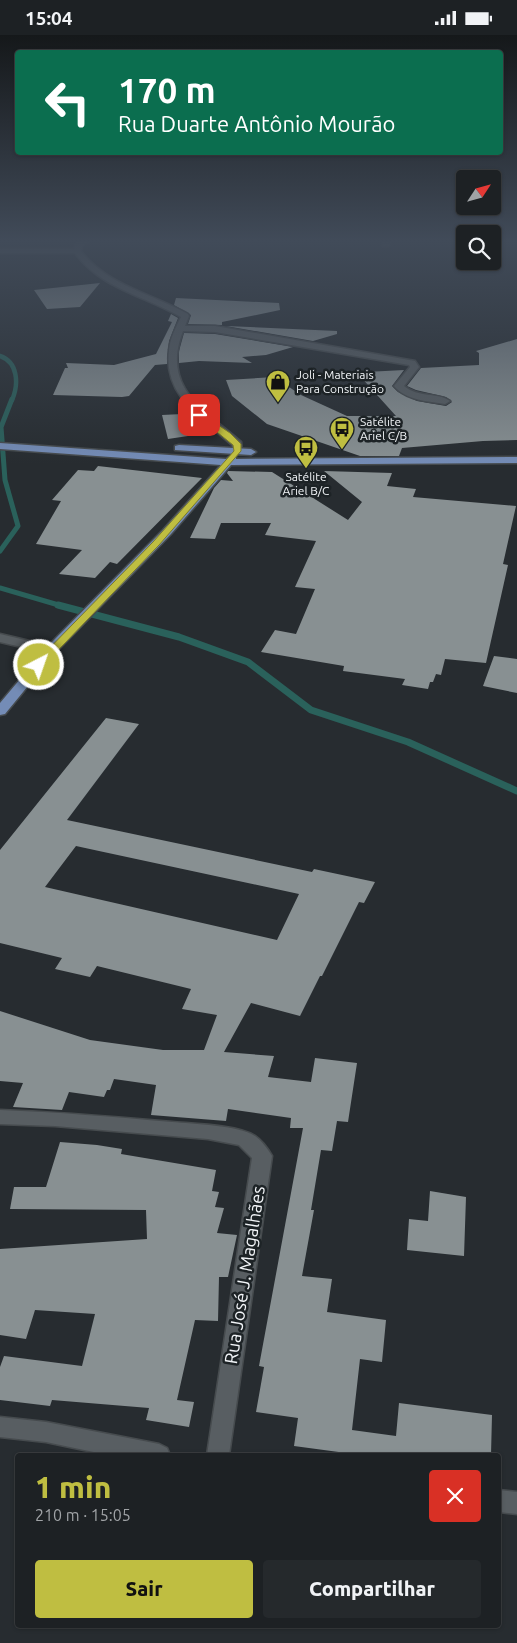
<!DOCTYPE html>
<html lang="pt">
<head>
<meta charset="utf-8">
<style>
  :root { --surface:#1d2124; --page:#25292c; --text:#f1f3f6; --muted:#a0a3a6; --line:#3b3e41; --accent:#bfbe41 }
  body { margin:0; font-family:Ubuntu,sans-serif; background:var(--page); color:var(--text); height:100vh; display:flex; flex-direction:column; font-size:19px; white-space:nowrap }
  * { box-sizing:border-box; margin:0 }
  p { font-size:16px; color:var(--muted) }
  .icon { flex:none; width:28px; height:28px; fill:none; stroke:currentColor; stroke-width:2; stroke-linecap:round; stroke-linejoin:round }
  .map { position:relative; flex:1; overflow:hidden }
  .panel { position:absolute; left:15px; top:1418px; width:486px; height:175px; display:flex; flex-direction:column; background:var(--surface); border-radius:5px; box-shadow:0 1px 4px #0004,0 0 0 1px var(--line) }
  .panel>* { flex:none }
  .hud { position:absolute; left:15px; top:15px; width:488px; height:105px; border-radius:5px; box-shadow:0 1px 4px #0004,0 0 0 1px var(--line); background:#0b6e4f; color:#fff; overflow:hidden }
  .needle { width:32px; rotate:54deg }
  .tools { position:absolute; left:456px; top:135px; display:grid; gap:10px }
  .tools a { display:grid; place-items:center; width:45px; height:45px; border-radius:5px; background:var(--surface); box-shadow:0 1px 4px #0004,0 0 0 1px var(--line); font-size:25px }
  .pin { position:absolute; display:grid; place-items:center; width:42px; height:42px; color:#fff; margin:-21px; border-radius:10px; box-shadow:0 2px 8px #0006 }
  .me { position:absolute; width:55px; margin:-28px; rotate:41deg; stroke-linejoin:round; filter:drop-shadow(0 0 4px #0008) }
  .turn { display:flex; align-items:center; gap:18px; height:105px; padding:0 20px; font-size:22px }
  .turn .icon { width:65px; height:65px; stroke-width:2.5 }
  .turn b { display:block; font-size:35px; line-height:42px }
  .round { display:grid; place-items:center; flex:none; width:52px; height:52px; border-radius:5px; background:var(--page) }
  .overview { display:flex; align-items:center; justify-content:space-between; height:85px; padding:0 20px }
  h1 { font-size:30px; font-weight:800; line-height:38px; color:var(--accent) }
  .cta { display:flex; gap:10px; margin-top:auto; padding:10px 20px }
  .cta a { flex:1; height:58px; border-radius:5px; background:var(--accent); color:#111; font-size:20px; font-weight:800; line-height:58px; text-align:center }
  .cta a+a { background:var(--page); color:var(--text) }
  .status { display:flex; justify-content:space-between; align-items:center; height:35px; padding:0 25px; background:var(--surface); direction:ltr }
  .status svg { height:14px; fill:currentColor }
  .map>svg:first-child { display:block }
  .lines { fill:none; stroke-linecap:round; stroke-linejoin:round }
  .stream-far2 { stroke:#2a615b; stroke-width:4.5 }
  .stream-far1 { stroke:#2a615b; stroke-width:5 }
  .stream { stroke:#2a615b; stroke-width:7 }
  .building { fill:#889092; fill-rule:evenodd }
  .minor-casing { stroke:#464b4e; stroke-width:3 }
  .major-casing { stroke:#464b4e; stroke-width:3 }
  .minor { fill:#585e62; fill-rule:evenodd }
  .major { fill:#748cb6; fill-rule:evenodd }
  .route { fill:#bfbe41; stroke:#7c7c2a }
  .labels { text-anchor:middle; stroke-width:5; stroke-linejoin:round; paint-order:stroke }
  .far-poi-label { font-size:12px; fill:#f2f5f8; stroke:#1d2326; text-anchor:start }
  .near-street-label { font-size:18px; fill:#f2f5f8; stroke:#1d2326 }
</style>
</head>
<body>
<div class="status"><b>15:04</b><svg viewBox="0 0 49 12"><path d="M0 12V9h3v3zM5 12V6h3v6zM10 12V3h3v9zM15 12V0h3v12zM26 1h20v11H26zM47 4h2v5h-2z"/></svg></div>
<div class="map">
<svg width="517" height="1608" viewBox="0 0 517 1608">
  <rect width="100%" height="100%" fill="#272c30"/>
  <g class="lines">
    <!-- stream-far2 -->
    <path class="stream-far2" d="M 0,321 C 18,327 19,349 12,365"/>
    <!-- stream-far1 -->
    <path class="stream-far1" d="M 0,516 L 18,491 L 5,445 L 1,392 L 12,364
      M 0,553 L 62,571"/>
    <!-- stream -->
    <path class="stream" d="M 58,570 L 179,602 L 248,627 L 311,675 L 408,707 L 517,756"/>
  </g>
  <!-- building -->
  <path class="building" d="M 100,248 L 80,272 L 47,274 L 34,255 Z
    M 176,263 L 279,268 L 280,275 L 222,287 L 222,290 L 188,289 L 191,280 L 174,270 Z
    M 171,279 L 178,283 L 169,306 L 167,329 L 155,330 L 129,361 L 122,362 L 53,360 L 65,333 L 68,333 L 66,328 L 114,330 L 156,319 L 172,287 L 168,286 Z
    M 226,291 L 337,296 L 337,299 L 313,306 Z
    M 184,298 L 215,299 L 293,312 L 266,320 L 242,322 L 252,328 L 199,326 L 179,328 L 179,316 Z
    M 517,304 L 517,405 L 483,406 L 402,413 L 399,421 L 360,421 L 267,389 L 232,361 L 226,345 L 274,342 L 301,360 L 347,381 L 396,381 L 359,340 L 367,340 L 366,337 L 404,335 L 392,351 L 398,357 L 417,366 L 446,371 L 452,367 L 446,362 L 416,355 L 407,351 L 421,333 L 479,330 L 479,318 L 476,316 Z
    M 182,379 L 188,401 L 168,404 L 162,380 Z
    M 98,431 L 202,443 L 117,529 L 110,527 L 95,543 L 59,539 L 82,515 L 36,509 L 61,466 L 52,465 L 78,435 L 94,436 Z
    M 228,436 L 272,437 L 348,485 L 362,467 L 324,436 L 392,438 L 387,451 L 416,454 L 413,462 L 516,471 L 503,529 L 508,530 L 486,628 L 445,624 L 441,640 L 436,639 L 433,647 L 430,647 L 428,654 L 402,650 L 405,644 L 343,636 L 344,631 L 261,617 L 275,595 L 296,599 L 315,554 L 295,552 L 316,506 L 265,500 L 271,488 L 221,488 L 215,504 L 190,503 L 214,453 L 221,445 L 233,446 L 227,438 Z
    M 494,621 L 517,624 L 517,658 L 483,651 Z
    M 106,683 L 139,689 L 67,785 L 312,837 L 314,834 L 375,847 L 364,868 L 359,867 L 322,941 L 320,941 L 300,981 L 251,968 L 224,1017 L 274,1021 L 268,1042 L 311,1047 L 315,1023 L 357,1028 L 348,1087 L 337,1086 L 332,1116 L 321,1115 L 311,1175 L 314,1175 L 302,1241 L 332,1244 L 327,1277 L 386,1285 L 382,1327 L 360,1324 L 352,1395 L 396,1401 L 399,1368 L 492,1380 L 491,1420 L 361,1420 L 294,1411 L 298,1383 L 256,1377 L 264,1332 L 259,1331 L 303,1093 L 290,1093 L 291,1083 L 228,1074 L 226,1086 L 151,1080 L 156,1050 L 114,1044 L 110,1055 L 107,1055 L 104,1062 L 69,1057 L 62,1075 L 13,1072 L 23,1048 L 0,1046 L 0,976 L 90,1005 L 163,1015 L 204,1015 L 217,980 L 182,974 L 191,954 L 97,931 L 90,942 L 55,934 L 62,923 L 0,908 L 0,815 ZM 76,811 L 99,816 L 299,859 L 277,905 L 45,852 Z
    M 60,1107 L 97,1110 L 122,1114 L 121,1119 L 216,1135 L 212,1156 L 219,1157 L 215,1172 L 224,1173 L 217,1198 L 237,1200 L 228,1242 L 219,1242 L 218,1286 L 195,1285 L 177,1365 L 194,1367 L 189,1392 L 146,1385 L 149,1373 L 52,1365 L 50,1371 L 0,1365 L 0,1332 L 4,1321 L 82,1331 L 95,1279 L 35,1275 L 26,1304 L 0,1300 L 0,1214 L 147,1204 L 146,1175 L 10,1174 L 14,1152 L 46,1152 Z
    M 430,1156 L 466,1162 L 464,1221 L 407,1215 L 409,1184 L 428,1186 Z"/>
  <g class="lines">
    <defs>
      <path id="minor" d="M 83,204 L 91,204 L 82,211 L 81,216 C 106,250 153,259 188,279 L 189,281 L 185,291 L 215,291 L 415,326 L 419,332 L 404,351 C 418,363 438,357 450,366 L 445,369 C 428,366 407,366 394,351 L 410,332 L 409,330 L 215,297 L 183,296 C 161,353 203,374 241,407 L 242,416 L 241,418 L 233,418 L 232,410 C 202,383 163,361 169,315 C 170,303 176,292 181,282 C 145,261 100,253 75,218 L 0,218 L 0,214 L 74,214 L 76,208 Z
        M 382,204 L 390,204 L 389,211 L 383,211 Z
        M 494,204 L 502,204 L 501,222 L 494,220 Z
        M 0,599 L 55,612 L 57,615 L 51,619 L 0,607 Z
        M 0,1075 C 57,1077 115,1082 172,1087 C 193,1089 238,1090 255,1101 C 261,1105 268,1114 272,1121 L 229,1420 L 207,1420 L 252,1123 L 239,1110 L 208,1104 L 55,1091 L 0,1089 Z
        M 0,1382 L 46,1387 L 159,1409 L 167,1413 L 170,1420 L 108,1420 L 46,1407 L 0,1402 Z
        M 499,1455 L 517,1457 L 517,1479 L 499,1477 Z"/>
      <path id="major" d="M 0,408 L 226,424 L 232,420 L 236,421 L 236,424 L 517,422 L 517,428 L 231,430 L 171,499 L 55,618 L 5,679 L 0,680 L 0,668 L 47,612 L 163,495 L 221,430 L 0,414 Z
        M 179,410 L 251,414 L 256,417 L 251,420 L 175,415 L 175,411 Z"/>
    </defs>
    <!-- minor casing -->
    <use href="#minor" class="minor-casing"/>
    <!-- major casing -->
    <use href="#major" class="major-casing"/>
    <!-- minor -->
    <use href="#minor" class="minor"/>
    <!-- major -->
    <use href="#major" class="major"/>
  </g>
  <!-- sky -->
  <linearGradient id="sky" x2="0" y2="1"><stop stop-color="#15181a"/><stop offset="0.48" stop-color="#414b59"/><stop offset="1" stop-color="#414b59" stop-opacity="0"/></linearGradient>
  <rect width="517" height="429" fill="url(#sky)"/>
  <!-- route -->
  <path class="route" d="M 199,377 L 230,398 L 241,409 L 241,416 L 159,510 L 42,632 L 35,632 L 35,628 L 153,507 L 234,416 L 233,410 L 197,381 L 196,380 Z"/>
  <!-- icons -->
  <defs>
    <symbol id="shop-pin" viewBox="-11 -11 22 30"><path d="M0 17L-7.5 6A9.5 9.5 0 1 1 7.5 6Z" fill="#bfbe41" stroke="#1d2326"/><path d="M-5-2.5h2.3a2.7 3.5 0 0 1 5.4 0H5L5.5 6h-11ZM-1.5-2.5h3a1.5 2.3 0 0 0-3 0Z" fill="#111"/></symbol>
    <symbol id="bus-pin" viewBox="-11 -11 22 30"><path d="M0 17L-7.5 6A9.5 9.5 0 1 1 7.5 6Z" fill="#bfbe41" stroke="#1d2326"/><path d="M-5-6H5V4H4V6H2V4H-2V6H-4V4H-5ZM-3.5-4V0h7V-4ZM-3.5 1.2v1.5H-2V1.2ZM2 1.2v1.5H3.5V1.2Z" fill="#111"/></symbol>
  </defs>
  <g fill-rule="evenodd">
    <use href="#shop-pin" x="264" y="333" width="28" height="38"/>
    <use href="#bus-pin" x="328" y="380" width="28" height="38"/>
    <use href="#bus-pin" x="292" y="399" width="28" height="38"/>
  </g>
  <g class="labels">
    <!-- far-poi labels -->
    <g class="far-poi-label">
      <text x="296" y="344">Joli - Materiais<tspan x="296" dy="14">Para Construção</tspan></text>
      <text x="360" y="391">Satélite<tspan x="360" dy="14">Ariel C/B</tspan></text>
      <text x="306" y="446" text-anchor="middle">Satélite<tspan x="306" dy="14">Ariel B/C</tspan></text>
    </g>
    <!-- near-street labels -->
    <g class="near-street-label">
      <text transform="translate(245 1240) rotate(-81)" y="6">Rua José J. Magalhães</text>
    </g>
  </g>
</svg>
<div class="tools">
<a><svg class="needle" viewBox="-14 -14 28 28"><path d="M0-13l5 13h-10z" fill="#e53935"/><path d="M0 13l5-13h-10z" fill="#a0a3a6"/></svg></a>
<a><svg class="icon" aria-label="search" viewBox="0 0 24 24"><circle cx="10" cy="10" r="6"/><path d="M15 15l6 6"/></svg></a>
</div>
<div class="pin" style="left:199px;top:380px;background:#d93025"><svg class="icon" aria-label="arrive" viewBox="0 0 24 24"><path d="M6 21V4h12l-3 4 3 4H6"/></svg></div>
<svg class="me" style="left:39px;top:630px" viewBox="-20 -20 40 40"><circle r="17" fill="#bfbe41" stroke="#fff" stroke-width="3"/><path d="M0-11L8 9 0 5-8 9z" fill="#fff"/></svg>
<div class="hud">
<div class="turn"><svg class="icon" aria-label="left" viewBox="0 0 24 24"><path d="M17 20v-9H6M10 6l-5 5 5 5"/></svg><div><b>170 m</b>Rua Duarte Antônio Mourão</div></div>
</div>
<section class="panel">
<div class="overview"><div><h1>1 min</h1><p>210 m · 15:05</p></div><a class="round" style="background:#d93025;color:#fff"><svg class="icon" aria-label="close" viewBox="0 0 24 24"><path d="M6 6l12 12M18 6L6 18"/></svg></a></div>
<div class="cta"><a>Sair</a><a>Compartilhar</a></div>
</section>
</div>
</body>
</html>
